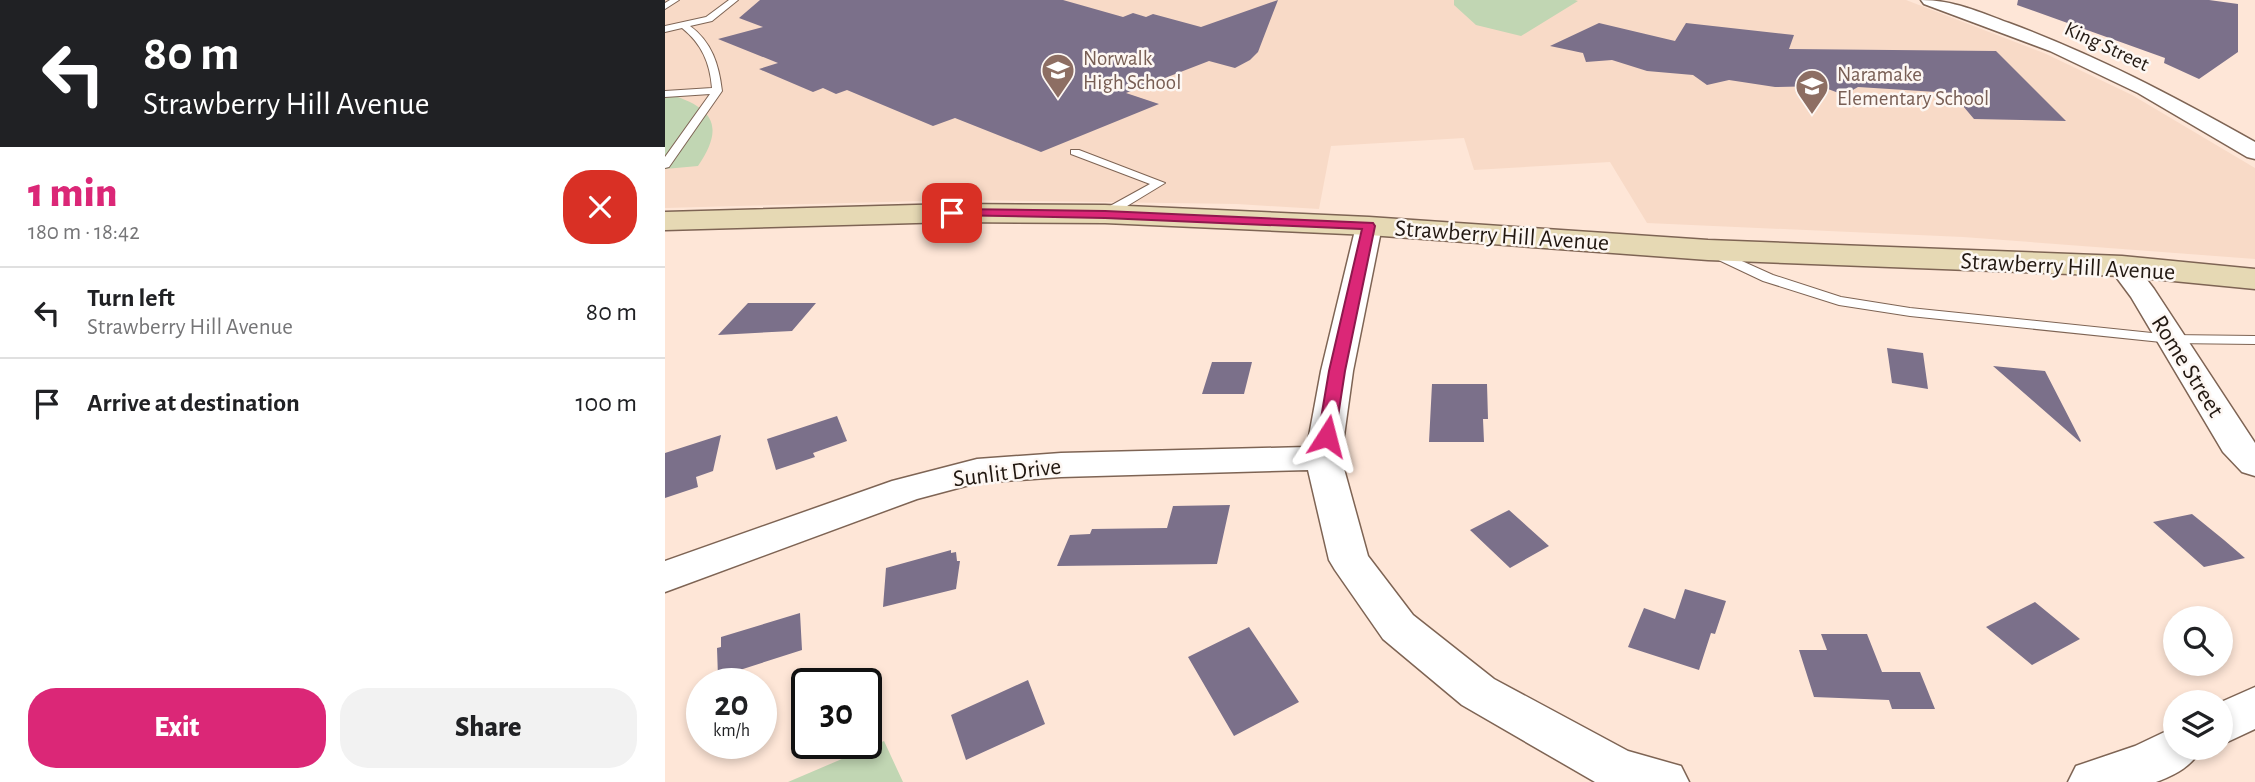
<!DOCTYPE html>
<html lang="en">
<head>
<meta charset="utf-8">
<style>
  :root { --surface:#fff; --page:#f2f2f2; --text:#202124; --muted:#757577; --line:#e0e0e0; --accent:#db2777 }
  body { margin:0; font-family:"Alegreya Sans",sans-serif; background:var(--page); color:var(--text); height:100vh; display:flex; flex-direction:column; font-size:26px; white-space:nowrap }
  * { box-sizing:border-box; margin:0 }
  p { font-size:23px; color:var(--muted) }
  .icon { flex:none; width:38px; height:38px; fill:none; stroke:currentColor; stroke-width:2; stroke-linecap:round; stroke-linejoin:round }
  .map { position:relative; flex:1; overflow:hidden }
  .side { display:flex; flex-direction:column; background:var(--surface); width:665px }
  .side>* { flex:none }
  .hud { background:#202124; color:#fff; overflow:hidden }
  .buttons { position:absolute; left:1498px; top:606px; display:grid; gap:14px }
  .buttons a { display:grid; place-items:center; width:70px; height:70px; border-radius:50%; background:var(--surface); box-shadow:0 4px 10px #0003; font-size:35px }
  .speed { position:absolute; left:21px; top:668px; display:flex; gap:14px; font-size:35px; font-weight:700; text-align:center }
  .speed>* { display:grid; place-content:center; width:91px; height:91px; border-radius:50%; background:var(--surface); box-shadow:0 4px 10px #0003; line-height:1 }
  .speed small { font-size:18px; font-weight:400 }
  .speed .limit { border:4px solid #111; border-radius:10px; background:#fff; color:#111 }
  .pin { position:absolute; display:grid; place-items:center; width:60px; height:60px; color:#fff; margin:-30px; border-radius:14px; box-shadow:0 4px 10px #0006 }
  .me { position:absolute; width:77px; margin:-38px; rotate:9deg; stroke-linejoin:round; filter:drop-shadow(0 0 5px #0008) }
  .turn { display:flex; align-items:center; gap:24px; height:147px; padding:0 28px; font-size:32px }
  .turn .icon { width:91px; height:91px; stroke-width:2.5 }
  .turn b { display:block; font-size:49px; line-height:60px }
  .round { display:grid; place-items:center; flex:none; width:74px; height:74px; border-radius:28px; background:var(--page) }
  .headline { display:flex; align-items:center; justify-content:space-between; height:119px; padding:0 28px }
  h1 { font-size:42px; font-weight:800; line-height:52px; color:var(--accent) }
  .button { display:flex; gap:14px; margin-top:auto; padding:14px 28px }
  .button a { flex:1; height:80px; border-radius:28px; background:var(--accent); color:#fff; font-size:28px; font-weight:800; line-height:80px; text-align:center }
  .button a+a { background:var(--page); color:var(--text) }
  ul { padding:0; list-style:none }
  li { display:flex; align-items:center; gap:21px; height:91px; padding:0 28px; border-top:2px solid var(--line) }
  li div { flex:1 }
  li b { display:block; font-size:26px }
  li em { font-style:normal }
  main { display:flex; flex:1; min-height:0 }
  .map>svg:first-child { display:block }
  .built { fill:#f8dac7 }
  .green { fill:#c1d6b3 }
  .building { fill:#7b708a }
  .lines { fill:none; stroke-linecap:round; stroke-linejoin:round }
  .service-casing { stroke:#7e6454; stroke-width:2 }
  .minor-casing { stroke:#7e6454; stroke-width:3 }
  .secondary-casing { stroke:#7e6454; stroke-width:3 }
  .service { fill:#fff; fill-rule:evenodd }
  .minor { fill:#fff; fill-rule:evenodd }
  .secondary { fill:#e6d9b4; fill-rule:evenodd }
  .route { fill:#db2777; stroke:#8e194d; stroke-width:2 }
  .labels { text-anchor:middle; stroke-width:5; stroke-linejoin:round; paint-order:stroke }
  .far-street-label { font-size:21px; fill:#221811; stroke:#fdf7f3 }
  .far-education-label { font-size:21px; fill:#785e54; stroke:#fdf7f3; text-anchor:start }
  .street-label { font-size:24px; fill:#221811; stroke:#fdf7f3 }
</style>
</head>
<body>
<main>
<section class="side">
<div class="hud">
<div class="turn"><svg class="icon" aria-label="left" viewBox="0 0 24 24"><path d="M17 20v-9H6M10 6l-5 5 5 5"/></svg><div><b>80 m</b>Strawberry Hill Avenue</div></div>
</div>
<div class="headline"><div><h1>1 min</h1><p>180 m · 18:42</p></div><a class="round" style="background:#d93025;color:#fff"><svg class="icon" aria-label="close" viewBox="0 0 24 24"><path d="M6 6l12 12M18 6L6 18"/></svg></a></div>
<ul>
<li><svg class="icon" aria-label="left" viewBox="0 0 24 24"><path d="M17 20v-9H6M10 6l-5 5 5 5"/></svg><div><b>Turn left</b><p>Strawberry Hill Avenue</p></div><em>80 m</em></li>
<li><svg class="icon" aria-label="arrive" viewBox="0 0 24 24"><path d="M6 21V4h12l-3 4 3 4H6"/></svg><div><b>Arrive at destination</b></div><em>100 m</em></li>
</ul>
<div class="button"><a>Exit</a><a>Share</a></div>
</section>
<div class="map">
<svg width="1590" height="782" viewBox="0 0 1590 782">
  <rect width="100%" height="100%" fill="#fee6d7"/>
  <!-- built -->
  <path class="built" d="M 0,0 L 1241,0 L 1379,53 L 1467,95 L 1590,168 L 1590,259 L 1298,237 L 982,223 L 945,162 L 809,170 L 799,138 L 666,146 L 654,209 L 572,204 L 294,200 L 0,208 Z"/>
  <!-- green -->
  <path class="green" d="M 789,0 L 910,0 L 913,1 L 856,36 L 811,25 L 789,5 Z
    M 0,93 C 46,106 62,124 33,166 L 0,169 Z
    M 219,741 L 238,782 L 123,782 Z"/>
  <!-- building -->
  <path class="building" d="M 95,0 L 398,0 L 458,17 L 468,13 L 481,17 L 488,14 L 536,27 L 613,0 L 593,52 L 585,60 L 570,68 L 544,61 L 461,93 L 494,104 L 376,152 L 290,118 L 268,126 L 182,90 L 171,94 L 158,88 L 148,92 L 94,69 L 113,63 L 53,39 L 98,27 L 74,18 Z
    M 1353,0 L 1544,0 L 1573,4 L 1573,52 L 1534,79 L 1499,63 L 1500,58 L 1352,5 Z
    M 934,23 L 1010,41 L 1021,23 L 1129,35 L 1124,49 L 1331,51 L 1401,121 L 1309,119 L 1287,93 L 1193,87 L 1179,95 L 1155,86 L 1110,87 L 1064,80 L 1042,85 L 1028,75 L 982,71 L 947,60 L 921,62 L 918,53 L 885,46 Z
    M 83,303 L 151,303 L 127,331 L 53,335 Z
    M 1222,348 L 1258,353 L 1263,389 L 1227,383 Z
    M 547,362 L 587,362 L 579,394 L 537,394 Z
    M 1328,366 L 1380,371 L 1416,441 L 1415,442 Z
    M 767,384 L 822,384 L 823,419 L 818,419 L 819,442 L 764,442 Z
    M 172,416 L 182,441 L 148,453 L 150,457 L 111,470 L 102,439 Z
    M 56,435 L 48,471 L 31,477 L 33,487 L 0,498 L 0,453 Z
    M 565,505 L 552,564 L 392,566 L 405,535 L 425,534 L 427,529 L 502,528 L 508,506 Z
    M 844,510 L 884,546 L 845,568 L 805,530 Z
    M 1527,514 L 1559,540 L 1580,558 L 1539,567 L 1488,522 Z
    M 286,550 L 286,553 L 291,552 L 292,561 L 295,561 L 291,589 L 218,607 L 221,568 Z
    M 1020,589 L 1061,601 L 1050,634 L 1046,633 L 1034,670 L 963,647 L 979,608 L 1010,619 Z
    M 1370,602 L 1415,639 L 1367,665 L 1321,627 Z
    M 135,613 L 137,650 L 53,677 L 52,648 L 56,647 L 56,637 Z
    M 584,627 L 634,702 L 569,736 L 523,657 Z
    M 1156,634 L 1202,634 L 1217,672 L 1255,672 L 1270,709 L 1227,709 L 1224,700 L 1149,697 L 1134,650 L 1162,650 Z
    M 363,680 L 380,724 L 301,760 L 286,715 Z"/>
  <g class="lines">
    <defs>
      <path id="service" d="M 5,0 L 14,0 L 0,9 L 0,3 Z
        M 64,0 L 73,0 L 47,21 L 25,26 C 47,42 54,65 57,91 L 4,167 L 0,168 L 0,157 L 45,94 L 0,97 L 0,91 L 47,88 C 45,63 37,44 17,28 L 0,32 L 0,26 L 41,17 Z
        M 406,150 L 414,150 L 500,183 L 444,217 L 436,217 L 436,211 L 485,184 L 406,154 Z
        M 1048,248 L 1108,275 L 1176,297 L 1245,308 L 1506,335 L 1590,336 L 1590,344 L 1506,343 L 1245,316 L 1174,305 L 1098,281 L 1043,255 L 1041,252 Z"/>
      <path id="minor" d="M 1256,0 C 1288,0 1314,12 1344,23 C 1431,55 1510,97 1590,142 L 1590,159 L 1582,157 L 1473,93 L 1385,51 L 1259,4 Z
        M 704,218 L 713,220 L 717,226 L 688,371 L 676,458 L 703,556 L 748,615 L 829,679 L 963,751 L 1016,766 L 1024,782 L 930,782 L 797,705 L 718,639 L 670,570 L 664,560 L 643,470 L 396,477 L 312,483 L 252,499 L 0,592 L 0,561 L 227,481 L 312,459 L 396,453 L 642,447 L 656,371 L 691,226 L 695,220 Z
        M 1457,258 L 1467,260 L 1489,289 L 1590,443 L 1590,476 L 1577,472 L 1558,452 L 1466,297 L 1443,266 L 1447,260 Z
        M 1590,687 L 1590,729 L 1556,745 L 1556,702 Z
        M 1510,727 L 1510,747 L 1537,747 C 1528,766 1510,775 1491,782 L 1403,782 L 1411,766 L 1470,746 Z"/>
      <path id="secondary" d="M 287,204 L 440,205 L 704,217 L 1043,240 L 1457,256 L 1590,269 L 1590,289 L 1457,276 L 1043,260 L 704,235 L 440,223 L 287,222 L 0,230 L 0,212 Z"/>
    </defs>
    <!-- service casing -->
    <use href="#service" class="service-casing"/>
    <!-- minor casing -->
    <use href="#minor" class="minor-casing"/>
    <!-- secondary casing -->
    <use href="#secondary" class="secondary-casing"/>
    <!-- service -->
    <use href="#service" class="service"/>
    <!-- minor -->
    <use href="#minor" class="minor"/>
    <!-- secondary -->
    <use href="#secondary" class="secondary"/>
  </g>
  <!-- route -->
  <path class="route" d="M 287,209 L 440,211 L 708,223 L 710,226 L 680,371 L 670,436 L 662,442 L 653,436 L 664,371 L 697,229 L 440,218 L 282,215 L 281,213 Z"/>
  <!-- icons -->
  <defs>
    <symbol id="school-pin" viewBox="-11 -11 22 30"><path d="M0 17L-7.5 6A9.5 9.5 0 1 1 7.5 6Z" fill="#8d6e63" stroke="#fdf7f3"/><path d="M0-5L7-2L0 1L-7-2ZM-4 1L0 2.5L4 1V4Q0 6-4 4Z" fill="#fff"/></symbol>
  </defs>
  <g fill-rule="evenodd">
    <use href="#school-pin" x="374" y="51" width="38" height="52"/>
    <use href="#school-pin" x="1128" y="67" width="38" height="52"/>
  </g>
  <g class="labels">
    <!-- far-street labels -->
    <g class="far-street-label">
      <text transform="translate(1442 46) rotate(25)" y="7">King Street</text>
    </g>
    <!-- far-education labels -->
    <g class="far-education-label">
      <text x="418" y="65">Norwalk<tspan x="418" dy="24">High School</tspan></text>
      <text x="1172" y="81">Naramake<tspan x="1172" dy="24">Elementary School</tspan></text>
    </g>
    <!-- street labels -->
    <g class="street-label">
      <text transform="translate(837 235) rotate(4)" y="8">Strawberry Hill Avenue</text>
      <text transform="translate(1403 266) rotate(3)" y="8">Strawberry Hill Avenue</text>
      <text transform="translate(1523 366) rotate(58)" y="8">Rome Street</text>
      <text transform="translate(342 472) rotate(-7)" y="8">Sunlit Drive</text>
    </g>
  </g>
</svg>
<div class="buttons">
<a><svg class="icon" aria-label="search" viewBox="0 0 24 24"><circle cx="10" cy="10" r="6"/><path d="M15 15l6 6"/></svg></a>
<a><svg class="icon" aria-label="layers" viewBox="0 0 24 24"><path d="M12 4l9 5-9 5-9-5zM3 14l9 5 9-5"/></svg></a>
</div>
<div class="speed"><div>20<small>km/h</small></div><div class="limit">30</div></div>
<div class="pin" style="left:287px;top:213px;background:#d93025"><svg class="icon" aria-label="arrive" viewBox="0 0 24 24"><path d="M6 21V4h12l-3 4 3 4H6"/></svg></div>
<svg class="me" style="left:662px;top:436px" viewBox="-20 -20 40 40"><path d="M0-17L14 15 0 8-14 15z" fill="#db2777" stroke="#fff" stroke-width="4"/></svg>
</div>
</main>
</body>
</html>
